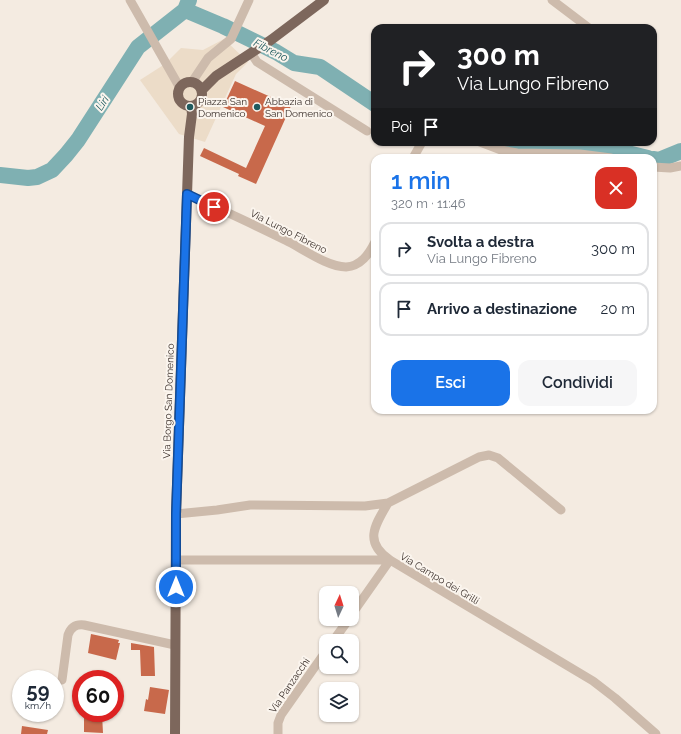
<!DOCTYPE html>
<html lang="it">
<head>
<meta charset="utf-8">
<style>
  :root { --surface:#fff; --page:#f6f6f7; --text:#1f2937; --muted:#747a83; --line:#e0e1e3; --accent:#1a73e8 }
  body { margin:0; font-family:Raleway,sans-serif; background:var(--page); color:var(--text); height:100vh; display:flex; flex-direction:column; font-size:15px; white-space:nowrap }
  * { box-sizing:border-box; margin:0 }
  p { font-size:13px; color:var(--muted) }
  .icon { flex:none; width:22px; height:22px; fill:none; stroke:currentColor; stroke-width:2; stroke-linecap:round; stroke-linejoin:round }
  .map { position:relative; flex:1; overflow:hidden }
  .side { position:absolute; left:371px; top:154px; width:286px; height:260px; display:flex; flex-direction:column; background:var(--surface); border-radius:12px; box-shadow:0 1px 3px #0004 }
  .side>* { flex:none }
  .hud { position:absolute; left:371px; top:24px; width:286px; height:122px; border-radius:12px; box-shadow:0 1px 3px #0004; background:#202124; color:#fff; overflow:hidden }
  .needle { width:26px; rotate:4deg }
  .buttons { position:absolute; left:319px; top:586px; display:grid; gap:8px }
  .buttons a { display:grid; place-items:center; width:40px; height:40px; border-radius:8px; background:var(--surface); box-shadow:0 1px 3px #0004; font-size:20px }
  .speed { position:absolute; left:12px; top:670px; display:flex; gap:8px; font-size:20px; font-weight:700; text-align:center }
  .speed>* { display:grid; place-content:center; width:52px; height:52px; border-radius:50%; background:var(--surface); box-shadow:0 1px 3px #0004; line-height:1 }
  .speed small { font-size:10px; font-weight:400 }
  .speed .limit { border:6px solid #d22; background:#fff; color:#111 }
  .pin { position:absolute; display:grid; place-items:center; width:34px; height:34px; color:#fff; margin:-17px; border:2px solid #fff; border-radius:50%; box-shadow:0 1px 4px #0007 }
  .me { position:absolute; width:44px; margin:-22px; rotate:0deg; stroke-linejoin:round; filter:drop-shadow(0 0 3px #0008) }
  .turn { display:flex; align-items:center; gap:14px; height:84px; padding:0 20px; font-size:18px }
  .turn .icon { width:52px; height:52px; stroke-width:2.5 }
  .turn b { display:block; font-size:28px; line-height:34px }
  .then { display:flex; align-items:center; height:38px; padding:0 20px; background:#0003; gap:8px; font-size:15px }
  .round { display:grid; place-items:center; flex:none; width:42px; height:42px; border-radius:12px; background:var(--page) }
  .summary { display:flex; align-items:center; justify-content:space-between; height:68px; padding:0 20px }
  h1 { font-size:24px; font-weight:600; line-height:30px; color:var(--accent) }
  .primary-button { display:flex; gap:8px; margin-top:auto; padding:8px 20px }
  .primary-button a { flex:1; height:46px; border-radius:12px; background:var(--accent); color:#fff; font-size:16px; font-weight:600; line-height:46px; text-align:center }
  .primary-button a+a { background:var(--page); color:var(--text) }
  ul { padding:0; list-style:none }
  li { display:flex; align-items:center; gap:12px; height:54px; margin:0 8px 6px; padding:0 12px; border:2px solid var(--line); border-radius:12px }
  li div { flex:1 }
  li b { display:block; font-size:15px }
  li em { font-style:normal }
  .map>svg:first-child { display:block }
  .plaza { fill:#ecdcc8 }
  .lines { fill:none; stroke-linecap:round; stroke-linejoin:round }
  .river { stroke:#7fb0b2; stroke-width:16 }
  .building { fill:#c8694b }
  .minor { stroke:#cdbbac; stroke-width:9 }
  .major { stroke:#7d675c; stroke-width:10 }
  .route-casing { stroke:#114b97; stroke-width:10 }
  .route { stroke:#1a73e8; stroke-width:7 }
  .poi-dot { fill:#1f5a5e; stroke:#fbf5ee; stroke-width:1.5 }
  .labels { text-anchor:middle; stroke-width:4; stroke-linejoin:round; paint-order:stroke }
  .poi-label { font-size:10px; fill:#3b302b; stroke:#fbf5ee; text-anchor:start }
  .street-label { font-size:10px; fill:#3b302b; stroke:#fbf5ee }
  .water-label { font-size:11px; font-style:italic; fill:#1f5a5e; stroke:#fbf5ee }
</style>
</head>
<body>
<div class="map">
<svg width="681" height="734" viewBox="0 0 681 734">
  <rect width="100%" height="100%" fill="#f4ebe1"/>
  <!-- plaza -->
  <path class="plaza" d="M 224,39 L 248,62 L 236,74 L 205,142 L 179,134 L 140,80 L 165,64 L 181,48 L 203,50 Z"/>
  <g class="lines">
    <!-- river -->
    <path class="river" d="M 185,10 L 223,26 L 276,52 L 294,63 L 320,67 L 375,104
      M 505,142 L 520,147 L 599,146 L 648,158
      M 653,159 L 659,160 L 681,151
      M 0,175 L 28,178 L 37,177 L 52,170 L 66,155 L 78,140 L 138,47 L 185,10 L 189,0"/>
  </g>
  <!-- building -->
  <path class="building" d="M 235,81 L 291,106 L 256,184 L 238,176 L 239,174 L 200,156 L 204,148 L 246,168 L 265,126 L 223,107 Z
    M 91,634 L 119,640 L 118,643 L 120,643 L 116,660 L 88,653 Z
    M 131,643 L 154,647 L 155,676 L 141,676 L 140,650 L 131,650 Z
    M 150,687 L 169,690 L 165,714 L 144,711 L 146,699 L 148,700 Z
    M 90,714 L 102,714 L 103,733 L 84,732 L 84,715 L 90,715 Z
    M 22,726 L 48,730 L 47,734 L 21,734 Z"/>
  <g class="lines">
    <!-- minor -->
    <path class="minor" d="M 130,0 L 180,88
      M 552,0 L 589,28
      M 251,53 L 257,62 L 367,131
      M 192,82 L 208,58 L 231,39 L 249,0
      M 480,142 L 501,150 L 517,153 L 580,154 L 611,158
      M 413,158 L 422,142
      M 653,167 L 670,168 L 681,166
      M 187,194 C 220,209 253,224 285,240 C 302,248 327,267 346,267 C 361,266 369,254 375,242
      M 176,514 L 217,510 L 250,505 L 365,506 L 388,503 L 479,457 L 489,455 L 498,458 L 561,510
      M 176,560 L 390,560 L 593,681 L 615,698 L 656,734
      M 352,614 L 390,560 C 363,542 375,525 388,503
      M 333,641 L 349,619
      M 62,680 L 68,635 C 71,627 76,624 84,625 L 175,645
      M 278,734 L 278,723 L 281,715 L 326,651"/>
    <!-- major -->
    <path class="major" d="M178 94a12 12 0 1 1 24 0a12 12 0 1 1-24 0Z
      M 202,90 L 216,76 L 271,40 L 324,0
      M 175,734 L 176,514 L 189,137 L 192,114 L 191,106"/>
  </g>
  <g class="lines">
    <defs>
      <path id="route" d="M 176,587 L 176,514 L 187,194 L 214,207"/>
    </defs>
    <!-- route casing -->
    <use href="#route" class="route-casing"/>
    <!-- route -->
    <use href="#route" class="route"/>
  </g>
  <!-- markers -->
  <g class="poi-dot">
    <circle cx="190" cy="107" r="4"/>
    <circle cx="257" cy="107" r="4"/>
  </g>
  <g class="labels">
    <!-- poi labels -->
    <g class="poi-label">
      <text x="198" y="105">Piazza San<tspan x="198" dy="12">Domenico</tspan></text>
      <text x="265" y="105">Abbazia di<tspan x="265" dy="12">San Domenico</tspan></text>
    </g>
    <!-- street labels -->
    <g class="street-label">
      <text transform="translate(289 231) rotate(27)" y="4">Via Lungo Fibreno</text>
      <text transform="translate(168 401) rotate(-88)" y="4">Via Borgo San Domenico</text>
      <text transform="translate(440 578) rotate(31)" y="4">Via Campo dei Grilli</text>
      <text transform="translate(289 685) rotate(-56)" y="4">Via Panzacchi</text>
    </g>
    <!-- water labels -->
    <g class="water-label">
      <text transform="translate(271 50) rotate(27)" y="4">Fibreno</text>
      <text transform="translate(102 103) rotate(-57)" y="4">Liri</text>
    </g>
  </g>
</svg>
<div class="buttons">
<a><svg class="needle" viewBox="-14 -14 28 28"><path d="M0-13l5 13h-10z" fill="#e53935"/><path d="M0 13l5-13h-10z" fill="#747a83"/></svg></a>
<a><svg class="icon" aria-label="search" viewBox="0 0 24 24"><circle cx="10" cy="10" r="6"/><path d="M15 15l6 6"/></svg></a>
<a><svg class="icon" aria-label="layers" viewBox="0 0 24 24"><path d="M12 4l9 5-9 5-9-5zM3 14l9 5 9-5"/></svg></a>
</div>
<div class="speed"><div>59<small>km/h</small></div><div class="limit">60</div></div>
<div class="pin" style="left:214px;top:207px;background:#d93025"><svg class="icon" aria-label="arrive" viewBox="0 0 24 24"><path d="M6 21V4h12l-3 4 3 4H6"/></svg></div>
<svg class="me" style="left:176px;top:587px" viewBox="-20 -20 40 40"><circle r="17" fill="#1a73e8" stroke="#fff" stroke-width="3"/><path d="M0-11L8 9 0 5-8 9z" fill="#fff"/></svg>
<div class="hud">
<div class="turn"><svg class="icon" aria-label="right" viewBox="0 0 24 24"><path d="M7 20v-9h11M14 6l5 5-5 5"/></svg><div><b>300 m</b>Via Lungo Fibreno</div></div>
<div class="then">Poi<svg class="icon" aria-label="arrive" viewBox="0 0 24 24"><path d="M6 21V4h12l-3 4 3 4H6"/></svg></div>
</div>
<section class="side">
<div class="summary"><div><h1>1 min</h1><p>320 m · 11:46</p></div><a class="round" style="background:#d93025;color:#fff"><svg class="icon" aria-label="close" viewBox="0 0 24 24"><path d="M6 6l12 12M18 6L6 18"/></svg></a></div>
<ul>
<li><svg class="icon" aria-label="right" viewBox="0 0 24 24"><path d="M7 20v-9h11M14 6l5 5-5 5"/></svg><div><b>Svolta a destra</b><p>Via Lungo Fibreno</p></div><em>300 m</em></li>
<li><svg class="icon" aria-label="arrive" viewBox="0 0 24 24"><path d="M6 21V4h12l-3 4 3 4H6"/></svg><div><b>Arrivo a destinazione</b></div><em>20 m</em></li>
</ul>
<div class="primary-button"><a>Esci</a><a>Condividi</a></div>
</section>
</div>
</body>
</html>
